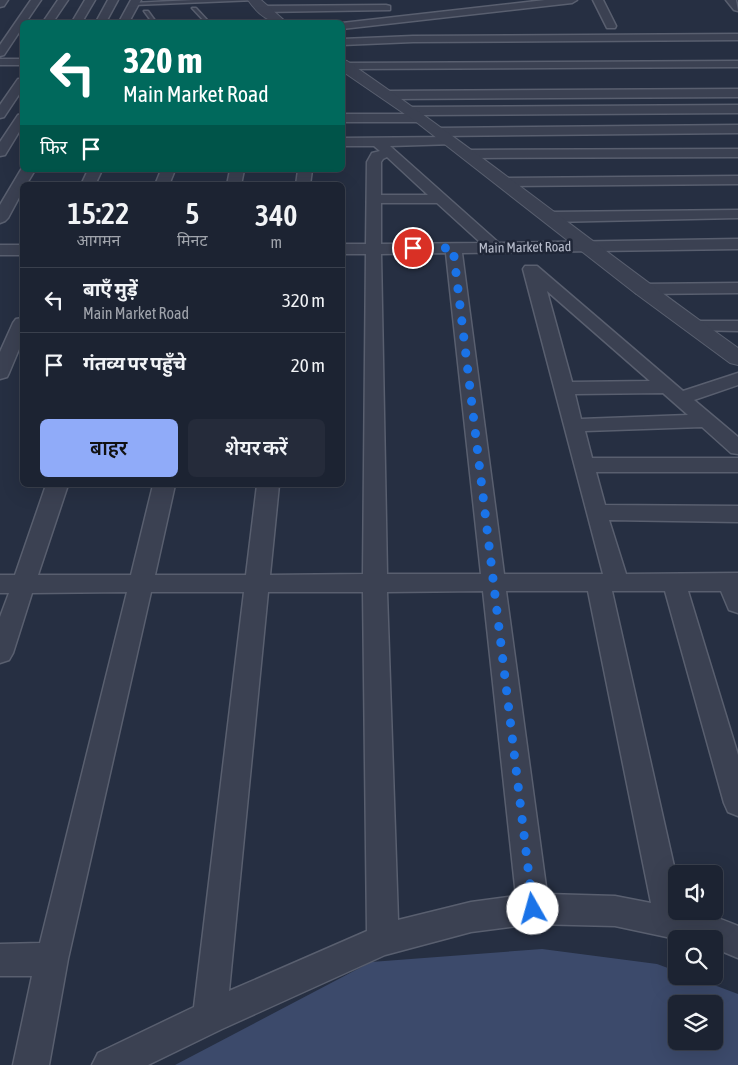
<!DOCTYPE html>
<html lang="hi">
<head>
<meta charset="utf-8">
<style>
  :root { --surface:#1c2332; --page:#252b3a; --text:#f1f3f6; --muted:#a0a4ac; --line:#3a404d; --accent:#90abf9 }
  body { margin:0; font-family:"Asap Condensed","Noto Sans Devanagari",sans-serif; background:var(--page); color:var(--text); height:100vh; display:flex; flex-direction:column; font-size:19px; white-space:nowrap }
  * { box-sizing:border-box; margin:0 }
  p { font-size:16px; color:var(--muted) }
  .icon { flex:none; width:28px; height:28px; fill:none; stroke:currentColor; stroke-width:2; stroke-linecap:round; stroke-linejoin:round }
  .map { position:relative; flex:1; overflow:hidden }
  .details { position:absolute; left:20px; top:182px; width:325px; height:305px; display:flex; flex-direction:column; background:var(--surface); border-radius:8px; box-shadow:0 5px 20px #0002,0 0 0 1px var(--line) }
  .details>* { flex:none }
  .banner { position:absolute; left:20px; top:20px; width:325px; height:152px; border-radius:8px; box-shadow:0 5px 20px #0002,0 0 0 1px var(--line); background:#00695c; color:#fff; overflow:hidden }
  .fabs { position:absolute; left:668px; top:865px; display:grid; gap:10px }
  .fabs a { display:grid; place-items:center; width:55px; height:55px; border-radius:8px; background:var(--surface); box-shadow:0 5px 20px #0002,0 0 0 1px var(--line); font-size:25px }
  .pin { position:absolute; display:grid; place-items:center; width:42px; height:42px; color:#fff; margin:-21px; border:2px solid #fff; border-radius:50%; box-shadow:0 1px 5px #0007 }
  .me { position:absolute; width:55px; margin:-28px; rotate:353deg; stroke-linejoin:round; filter:drop-shadow(0 0 4px #0008) }
  .turn { display:flex; align-items:center; gap:18px; height:105px; padding:0 20px; font-size:22px }
  .turn .icon { width:65px; height:65px; stroke-width:2.5 }
  .turn b { display:block; font-size:35px; line-height:42px }
  .then { display:flex; align-items:center; height:48px; padding:0 20px; background:#0003; gap:10px; font-size:19px }
  .eta { display:flex; justify-content:space-evenly; align-items:center; height:85px; text-align:center }
  .eta b { font-size:30px; font-weight:600; line-height:35px }
  .action { display:flex; gap:10px; margin-top:auto; padding:10px 20px }
  .action a { flex:1; height:58px; border-radius:8px; background:var(--accent); color:#111; font-size:20px; font-weight:600; line-height:58px; text-align:center }
  .action a+a { background:var(--page); color:var(--text) }
  ul { padding:0; list-style:none }
  li { display:flex; align-items:center; gap:15px; height:65px; padding:0 20px; border-top:1px solid var(--line) }
  li div { flex:1 }
  li b { display:block; font-size:19px }
  li em { font-style:normal }
  .map>svg:first-child { display:block }
  .water { fill:#3c4a6b; fill-rule:evenodd }
  .lines { fill:none; stroke-linecap:round; stroke-linejoin:round }
  .service-casing { stroke:#595f6f; stroke-width:3 }
  .minor-casing { stroke:#595f6f; stroke-width:3 }
  .tertiary-casing { stroke:#595f6f; stroke-width:2 }
  .service { fill:#3b4152; fill-rule:evenodd }
  .minor { fill:#3b4152; fill-rule:evenodd }
  .tertiary { fill:#3b4152; fill-rule:evenodd }
  .route { stroke:#1a73e8; stroke-width:9; stroke-dasharray:0 16.2 }
  .labels { text-anchor:middle; stroke-width:5; stroke-linejoin:round; paint-order:stroke }
  .far-street-label { font-size:14px; fill:#b8bdcc; stroke:#1f2637 }
</style>
</head>
<body>
<div class="map">
<svg width="738" height="1065" viewBox="0 0 738 1065">
  <rect width="100%" height="100%" fill="#262f42"/>
  <!-- water -->
  <path class="water" d="M 542,949 L 657,964 L 676,971 L 676,976 L 690,976 L 738,994 L 738,1065 L 175,1065 L 371,962 ZM 676,1004 L 714,1004 L 714,1041 L 676,1041 Z"/>
  <g class="lines">
    <defs>
      <path id="service" d="M 194,0 L 256,0 L 134,5 L 131,3 Z
        M 192,8 L 196,8 L 209,22 L 205,22 Z
        M 144,11 L 148,11 L 156,22 L 152,22 Z
        M 276,18 L 278,21 L 256,22 Z"/>
      <path id="minor" d="M 0,0 L 8,0 L 4,6 L 0,7 Z
        M 31,0 L 41,0 L 26,22 L 22,22 L 22,28 L 4,55 L 0,56 L 0,45 Z
        M 58,0 L 68,0 L 53,22 L 43,22 Z
        M 85,0 L 95,0 L 82,22 L 72,22 Z
        M 108,0 L 118,0 L 106,22 L 96,22 Z
        M 131,0 L 141,0 L 129,22 L 119,22 Z
        M 545,0 L 577,0 L 572,3 L 342,29 L 342,23 Z
        M 593,0 L 603,0 L 616,26 L 615,28 L 607,28 Z
        M 726,0 L 736,0 L 738,11 L 734,10 Z
        M 386,5 L 390,6 L 390,10 L 262,12 L 257,9 L 262,6 Z
        M 738,34 L 738,40 L 413,42 L 342,45 L 342,39 L 413,36 Z
        M 0,59 L 22,59 L 22,65 L 0,65 Z
        M 738,61 L 738,67 L 342,69 L 342,63 L 346,63 Z
        M 18,79 L 22,79 L 22,90 L 4,117 L 0,118 L 0,105 Z
        M 738,89 L 738,97 L 388,99 L 382,95 L 388,91 Z
        M 738,105 L 738,113 L 422,115 L 426,118 L 420,122 L 342,122 L 342,114 L 408,114 L 404,111 L 410,107 Z
        M 22,114 L 22,127 L 5,155 L 0,156 L 0,142 L 18,115 Z
        M 738,125 L 738,133 L 438,136 L 431,132 L 438,128 Z
        M 450,137 L 457,141 L 455,144 L 390,146 L 499,243 L 738,239 L 738,249 L 462,253 L 504,574 L 603,574 L 523,269 L 525,266 L 537,266 L 683,391 L 738,373 L 738,385 L 694,400 L 738,437 L 738,454 L 731,453 L 702,427 L 585,431 L 592,458 L 738,458 L 738,472 L 596,472 L 605,505 L 738,506 L 738,522 L 609,520 L 626,574 L 738,573 L 738,613 L 729,610 L 721,591 L 688,591 L 738,755 L 738,816 L 728,812 L 724,803 L 665,591 L 612,591 L 676,875 L 676,911 C 699,911 717,917 738,926 L 738,958 L 714,948 L 714,939 L 676,939 L 615,926 L 533,924 L 471,932 L 385,955 L 222,1029 L 148,1065 L 92,1065 L 98,1053 L 194,1007 L 244,592 L 151,592 L 68,959 L 49,1065 L 13,1065 L 32,976 L 0,976 L 0,944 L 40,943 L 127,592 L 32,593 L 13,653 L 9,660 L 0,663 L 0,617 L 9,593 L 0,593 L 0,575 L 15,575 L 46,485 L 68,485 L 38,575 L 131,575 L 153,485 L 175,485 L 155,575 L 246,575 L 257,485 L 279,485 L 270,575 L 363,574 L 366,254 L 342,254 L 342,244 L 366,244 L 367,162 L 372,153 L 380,151 L 374,146 L 342,146 L 342,138 ZM 387,157 L 428,195 L 381,195 L 381,162 L 383,159 ZM 381,203 L 437,203 L 481,243 L 381,244 ZM 446,253 L 481,574 L 387,574 L 381,254 ZM 547,291 L 650,381 L 572,382 ZM 663,393 L 688,415 L 581,419 L 575,394 ZM 483,591 L 516,896 L 471,902 L 398,920 L 387,592 ZM 506,591 L 588,591 L 651,903 L 615,896 L 547,894 ZM 268,592 L 363,592 L 367,931 L 229,991 Z
        M 738,149 L 738,157 L 468,158 L 461,154 L 468,150 Z
        M 22,168 L 22,170 L 35,170 L 26,185 L 22,185 L 22,192 L 8,218 L 5,221 L 0,223 L 0,205 Z
        M 88,170 L 102,170 L 95,185 L 81,185 Z
        M 161,170 L 175,170 L 169,185 L 155,185 Z
        M 230,170 L 244,170 L 241,185 L 227,185 Z
        M 298,170 L 312,170 L 310,185 L 296,185 Z
        M 738,176 L 738,184 L 505,186 L 500,185 L 498,182 L 500,179 L 505,178 Z
        M 738,210 L 738,218 L 550,222 L 545,220 L 542,217 L 545,214 L 550,212 Z
        M 0,245 L 22,245 L 22,255 L 0,255 Z
        M 738,283 L 738,293 L 642,294 L 636,293 L 634,289 L 636,285 L 642,284 Z
        M 22,318 L 22,342 L 9,373 L 7,377 L 0,379 L 0,352 L 13,323 L 16,319 Z
        M 695,321 L 738,321 L 738,331 L 689,330 L 686,326 L 689,322 Z"/>
      <path id="tertiary" d="M 248,0 L 261,0 L 286,22 C 269,24 258,14 248,0 Z
        M 342,60 L 347,61 C 480,152 606,254 738,348 L 738,365 L 730,363 L 635,293 L 415,121 L 342,71 Z"/>
    </defs>
    <!-- service casing -->
    <use href="#service" class="service-casing"/>
    <!-- minor casing -->
    <use href="#minor" class="minor-casing"/>
    <!-- tertiary casing -->
    <use href="#tertiary" class="tertiary-casing"/>
    <!-- service -->
    <use href="#service" class="service"/>
    <!-- minor -->
    <use href="#minor" class="minor"/>
    <!-- tertiary -->
    <use href="#tertiary" class="tertiary"/>
  </g>
  <g class="lines">
    <!-- route -->
    <path class="route" d="M 413,248 L 453,248 L 533,909"/>
  </g>
  <g class="labels">
    <!-- far-street labels -->
    <g class="far-street-label">
      <text transform="translate(525 247) rotate(-1)" y="5">Main Market Road</text>
    </g>
  </g>
</svg>
<div class="fabs">
<a><svg class="icon" aria-label="sound" viewBox="0 0 24 24"><path d="M4 9h4l5-4v14l-5-4H4zM17 9q2 3 0 6"/></svg></a>
<a><svg class="icon" aria-label="search" viewBox="0 0 24 24"><circle cx="10" cy="10" r="6"/><path d="M15 15l6 6"/></svg></a>
<a><svg class="icon" aria-label="layers" viewBox="0 0 24 24"><path d="M12 4l9 5-9 5-9-5zM3 14l9 5 9-5"/></svg></a>
</div>
<div class="pin" style="left:413px;top:248px;background:#d93025"><svg class="icon" aria-label="arrive" viewBox="0 0 24 24"><path d="M6 21V4h12l-3 4 3 4H6"/></svg></div>
<svg class="me" style="left:533px;top:909px" viewBox="-20 -20 40 40"><circle r="19" fill="#fff"/><path d="M0-13L10 11 0 6-10 11z" fill="#1a73e8"/></svg>
<div class="banner">
<div class="turn"><svg class="icon" aria-label="left" viewBox="0 0 24 24"><path d="M17 20v-9H6M10 6l-5 5 5 5"/></svg><div><b>320 m</b>Main Market Road</div></div>
<div class="then">फिर<svg class="icon" aria-label="arrive" viewBox="0 0 24 24"><path d="M6 21V4h12l-3 4 3 4H6"/></svg></div>
</div>
<section class="details">
<div class="eta">
<div><b>15:22</b><p>आगमन</p></div>
<div><b>5</b><p>मिनट</p></div>
<div><b>340</b><p>m</p></div>
</div>
<ul>
<li><svg class="icon" aria-label="left" viewBox="0 0 24 24"><path d="M17 20v-9H6M10 6l-5 5 5 5"/></svg><div><b>बाएँ मुड़ें</b><p>Main Market Road</p></div><em>320 m</em></li>
<li><svg class="icon" aria-label="arrive" viewBox="0 0 24 24"><path d="M6 21V4h12l-3 4 3 4H6"/></svg><div><b>गंतव्य पर पहुँचे</b></div><em>20 m</em></li>
</ul>
<div class="action"><a>बाहर</a><a>शेयर करें</a></div>
</section>
</div>
</body>
</html>
